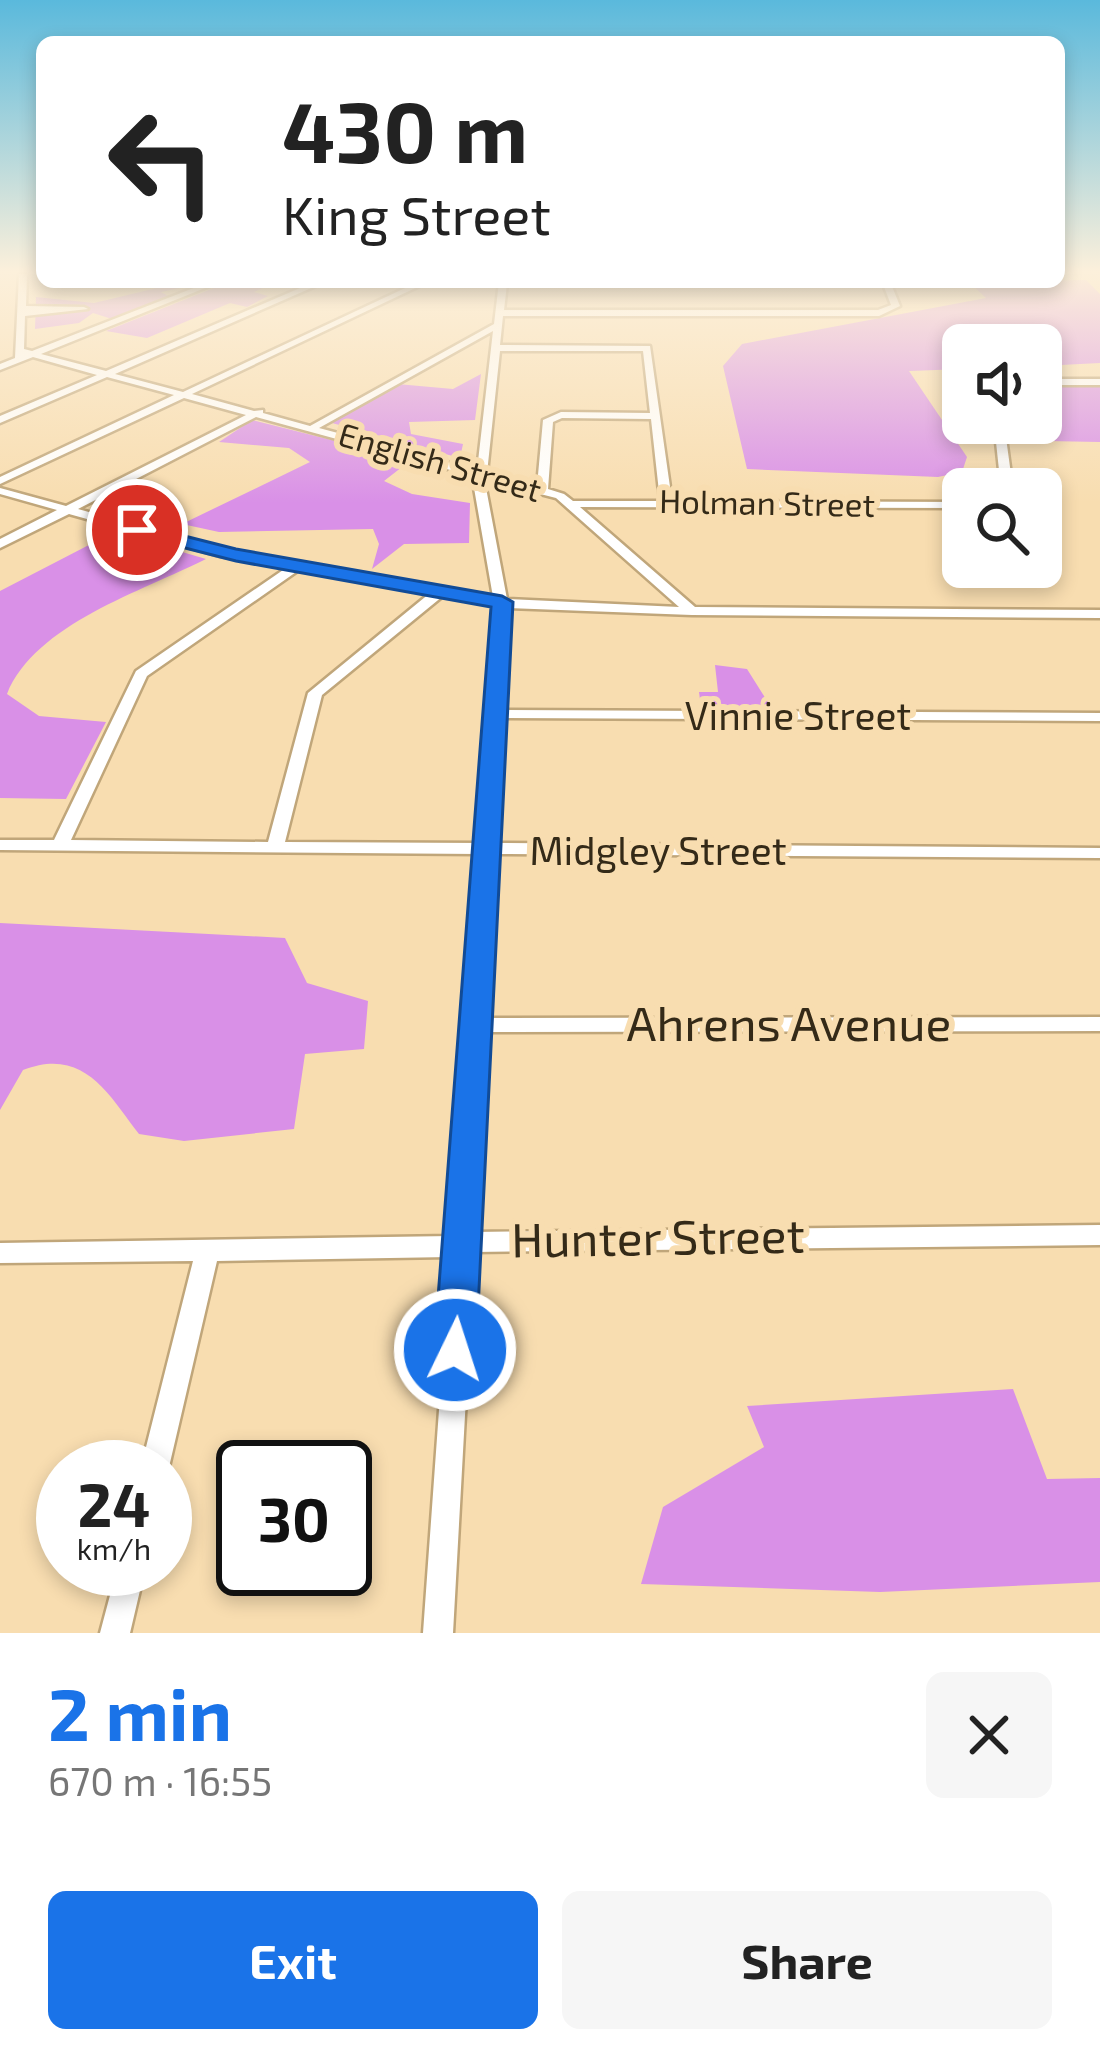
<!DOCTYPE html>
<html lang="en">
<head>
<meta charset="utf-8">
<style>
  :root { --surface:#fff; --page:#f6f6f6; --text:#222; --muted:#767676; --accent:#1a73e8 }
  body { margin:0; font-family:"Exo 2",sans-serif; background:var(--page); color:var(--text); height:100vh; display:flex; flex-direction:column; font-size:45px; white-space:nowrap }
  * { box-sizing:border-box; margin:0 }
  p { font-size:39px; color:var(--muted) }
  .icon { flex:none; width:66px; height:66px; fill:none; stroke:currentColor; stroke-width:2; stroke-linecap:round; stroke-linejoin:round }
  .map { position:relative; height:1633px; overflow:hidden }
  .details { display:flex; flex-direction:column; background:var(--surface); flex:1 }
  .details>* { flex:none }
  .banner { position:absolute; left:36px; top:36px; width:1029px; height:252px; border-radius:18px; box-shadow:0 6px 18px #0003; background:#fff; color:var(--text); overflow:hidden }
  .buttons { position:absolute; left:942px; top:324px; display:grid; gap:24px }
  .buttons a { display:grid; place-items:center; width:120px; height:120px; border-radius:18px; background:var(--surface); box-shadow:0 6px 18px #0003; font-size:60px }
  .speed { position:absolute; left:36px; top:1440px; display:flex; gap:24px; font-size:60px; font-weight:700; text-align:center }
  .speed>* { display:grid; place-content:center; width:156px; height:156px; border-radius:50%; background:var(--surface); box-shadow:0 6px 18px #0003; line-height:1 }
  .speed small { font-size:30px; font-weight:400 }
  .speed .limit { border:6px solid #111; border-radius:18px; background:#fff; color:#111 }
  .pin { position:absolute; display:grid; place-items:center; width:102px; height:102px; color:#fff; margin:-51px; border:6px solid #fff; border-radius:50%; box-shadow:0 3px 12px #0007 }
  .me { position:absolute; width:132px; margin:-66px; rotate:4deg; stroke-linejoin:round; filter:drop-shadow(0 0 9px #0008) }
  .turn { display:flex; align-items:center; gap:42px; height:252px; padding:0 48px; font-size:54px }
  .turn .icon { width:156px; height:156px; stroke-width:2.5 }
  .turn b { display:block; font-size:84px; line-height:102px }
  .round { display:grid; place-items:center; flex:none; width:126px; height:126px; border-radius:18px; background:var(--page) }
  .head { display:flex; align-items:center; justify-content:space-between; height:204px; padding:0 48px }
  h1 { font-size:72px; font-weight:700; line-height:90px; color:var(--accent) }
  .primary-button { display:flex; gap:24px; margin-top:auto; padding:24px 48px }
  .primary-button a { flex:1; height:138px; border-radius:18px; background:var(--accent); color:#fff; font-size:48px; font-weight:700; line-height:138px; text-align:center }
  .primary-button a+a { background:var(--page); color:var(--text) }
  .map>svg:first-child { display:block }
  .green { fill:#d990e7 }
  .lines { fill:none; stroke-linecap:round; stroke-linejoin:round }
  .minor-casing { stroke:#c0a67a; stroke-width:5 }
  .minor { fill:#fff; fill-rule:evenodd }
  .route { fill:#1a73e8; stroke:#114b97; stroke-width:3 }
  .labels { text-anchor:middle; stroke-width:12; stroke-linejoin:round; paint-order:stroke }
  .far-street-label { font-size:33px; fill:#342a18; stroke:#f8ddb0 }
  .street-label { font-size:39px; fill:#342a18; stroke:#f8ddb0 }
  .near-street-label { font-size:48px; fill:#342a18; stroke:#f8ddb0 }
</style>
</head>
<body>
<div class="map">
<svg width="1100" height="1633" viewBox="0 0 1100 1633">
  <rect width="100%" height="100%" fill="#f8ddb0"/>
  <!-- green -->
  <path class="green" d="M 1086,280 L 1100,294 L 1100,363 L 1041,366 L 1041,345 L 963,345 L 963,369 L 909,371 L 967,457 L 962,472 L 938,477 L 747,469 L 723,366 L 742,344 L 986,298 L 969,282 Z
    M 182,282 L 207,282 L 161,292 L 170,297 L 112,319 L 93,313 L 79,323 L 35,329 L 36,297 L 94,303 Z
    M 229,282 L 275,282 L 254,292 L 268,296 L 247,307 L 230,303 L 147,338 L 106,331 Z
    M 481,374 L 475,420 L 409,422 L 411,434 L 463,444 L 460,458 L 332,423 L 397,384 L 453,389 Z
    M 1041,387 L 1100,387 L 1100,442 L 1047,441 L 1034,423 L 1041,423 Z
    M 252,420 L 411,460 L 384,481 L 412,494 L 470,503 L 469,543 L 404,544 L 372,569 L 379,544 L 373,529 L 219,532 L 182,524 L 310,462 L 289,448 L 219,442 Z
    M 114,532 L 206,559 C 143,591 35,624 7,694 L 39,716 L 106,722 L 66,799 L 0,798 L 0,591 Z
    M 715,665 L 747,669 L 771,707 L 701,707 L 699,692 L 718,692 Z
    M 0,923 L 285,938 L 307,983 L 368,1001 L 364,1049 L 305,1054 L 294,1129 L 184,1141 L 139,1134 C 109,1095 84,1046 23,1070 L 0,1110 Z
    M 1013,1389 L 1047,1479 L 1100,1478 L 1100,1582 L 880,1592 L 641,1584 L 663,1507 L 764,1447 L 747,1406 Z"/>
  <g class="lines">
    <defs>
      <path id="minor" d="M 19,274 L 27,274 L 26,306 L 84,307 L 88,309 L 25,316 L 24,349 L 32,351 L 209,282 L 220,282 L 41,354 L 106,371 L 314,282 L 325,282 L 115,374 L 183,392 L 418,282 L 428,282 L 192,394 L 254,411 L 263,410 L 263,413 L 310,426 L 494,324 L 499,282 L 956,282 L 952,284 L 891,284 L 900,306 L 879,316 L 503,316 L 500,345 L 650,346 L 672,501 L 963,502 L 963,508 L 580,507 L 695,607 L 1100,610 L 1100,618 L 692,615 L 508,608 L 503,710 L 1100,713 L 1100,721 L 503,718 L 496,843 L 1100,848 L 1100,858 L 495,854 L 486,1018 L 1100,1017 L 1100,1031 L 486,1032 L 475,1232 L 1100,1225 L 1100,1245 L 474,1252 L 453,1633 L 423,1633 L 450,1257 L 217,1261 L 169,1467 L 165,1475 L 165,1467 L 141,1467 L 193,1261 L 0,1263 L 0,1243 L 451,1236 L 478,854 L 0,850 L 0,840 L 54,840 L 136,671 L 286,568 L 220,556 L 69,514 L 0,548 L 0,539 L 57,510 L 0,494 L 0,488 L 66,506 L 246,415 L 184,398 L 0,484 L 0,477 L 174,395 L 107,377 L 0,423 L 0,416 L 97,375 L 33,357 L 0,370 L 0,364 L 15,358 ZM 507,284 L 883,284 L 891,305 L 878,310 L 504,310 ZM 493,331 L 477,470 L 319,428 ZM 500,351 L 643,351 L 650,413 L 561,412 L 543,420 L 537,486 L 487,473 ZM 256,417 L 476,477 L 474,488 L 493,597 L 221,549 L 78,509 ZM 562,418 L 651,419 L 660,501 L 573,501 L 564,494 L 548,489 L 553,422 ZM 486,480 L 556,498 L 679,607 L 507,599 L 486,488 ZM 299,570 L 430,593 L 308,693 L 268,842 L 71,840 L 147,676 ZM 443,596 L 495,605 L 495,609 L 479,843 L 285,842 L 322,695 Z
        M 1041,379 L 1100,379 L 1100,385 L 1041,385 Z
        M 994,423 L 1004,423 L 1013,489 L 1001,489 Z
        M 117,1569 L 145,1569 L 130,1633 L 100,1633 Z"/>
    </defs>
    <!-- minor casing -->
    <use href="#minor" class="minor-casing"/>
    <!-- minor -->
    <use href="#minor" class="minor"/>
  </g>
  <!-- sky -->
  <linearGradient id="sky" x2="0" y2="1"><stop stop-color="#5ab9dc"/><stop offset="0.54" stop-color="#fcf0db"/><stop offset="1" stop-color="#fcf0db" stop-opacity="0"/></linearGradient>
  <rect width="1100" height="503" fill="url(#sky)"/>
  <!-- route -->
  <path class="route" d="M 137,524 L 236,549 L 502,596 L 513,602 L 476,1350 L 469,1363 L 455,1369 L 440,1363 L 434,1350 L 491,607 L 236,561 L 130,534 L 127,530 Z"/>
  <g class="labels">
    <!-- far-street labels -->
    <g class="far-street-label">
      <text transform="translate(440 462) rotate(16)" y="12">English Street</text>
      <text transform="translate(767 503) rotate(1)" y="12">Holman Street</text>
    </g>
    <!-- street labels -->
    <g class="street-label">
      <text x="798" y="730">Vinnie Street</text>
      <text x="658" y="865">Midgley Street</text>
    </g>
    <!-- near-street labels -->
    <g class="near-street-label">
      <text x="789" y="1041">Ahrens Avenue</text>
      <text transform="translate(658 1238) rotate(-1)" y="17">Hunter Street</text>
    </g>
  </g>
</svg>
<div class="buttons">
<a><svg class="icon" aria-label="sound" viewBox="0 0 24 24"><path d="M4 9h4l5-4v14l-5-4H4zM17 9q2 3 0 6"/></svg></a>
<a><svg class="icon" aria-label="search" viewBox="0 0 24 24"><circle cx="10" cy="10" r="6"/><path d="M15 15l6 6"/></svg></a>
</div>
<div class="speed"><div>24<small>km/h</small></div><div class="limit">30</div></div>
<div class="pin" style="left:137px;top:530px;background:#d93025"><svg class="icon" aria-label="arrive" viewBox="0 0 24 24"><path d="M6 21V4h12l-3 4 3 4H6"/></svg></div>
<svg class="me" style="left:455px;top:1350px" viewBox="-20 -20 40 40"><circle r="17" fill="#1a73e8" stroke="#fff" stroke-width="3"/><path d="M0-11L8 9 0 5-8 9z" fill="#fff"/></svg>
<div class="banner">
<div class="turn"><svg class="icon" aria-label="left" viewBox="0 0 24 24"><path d="M17 20v-9H6M10 6l-5 5 5 5"/></svg><div><b>430 m</b>King Street</div></div>
</div>
</div>
<section class="details">
<div class="head"><div><h1>2 min</h1><p>670 m · 16:55</p></div><a class="round"><svg class="icon" aria-label="close" viewBox="0 0 24 24"><path d="M6 6l12 12M18 6L6 18"/></svg></a></div>
<div class="primary-button"><a>Exit</a><a>Share</a></div>
</section>
</body>
</html>
